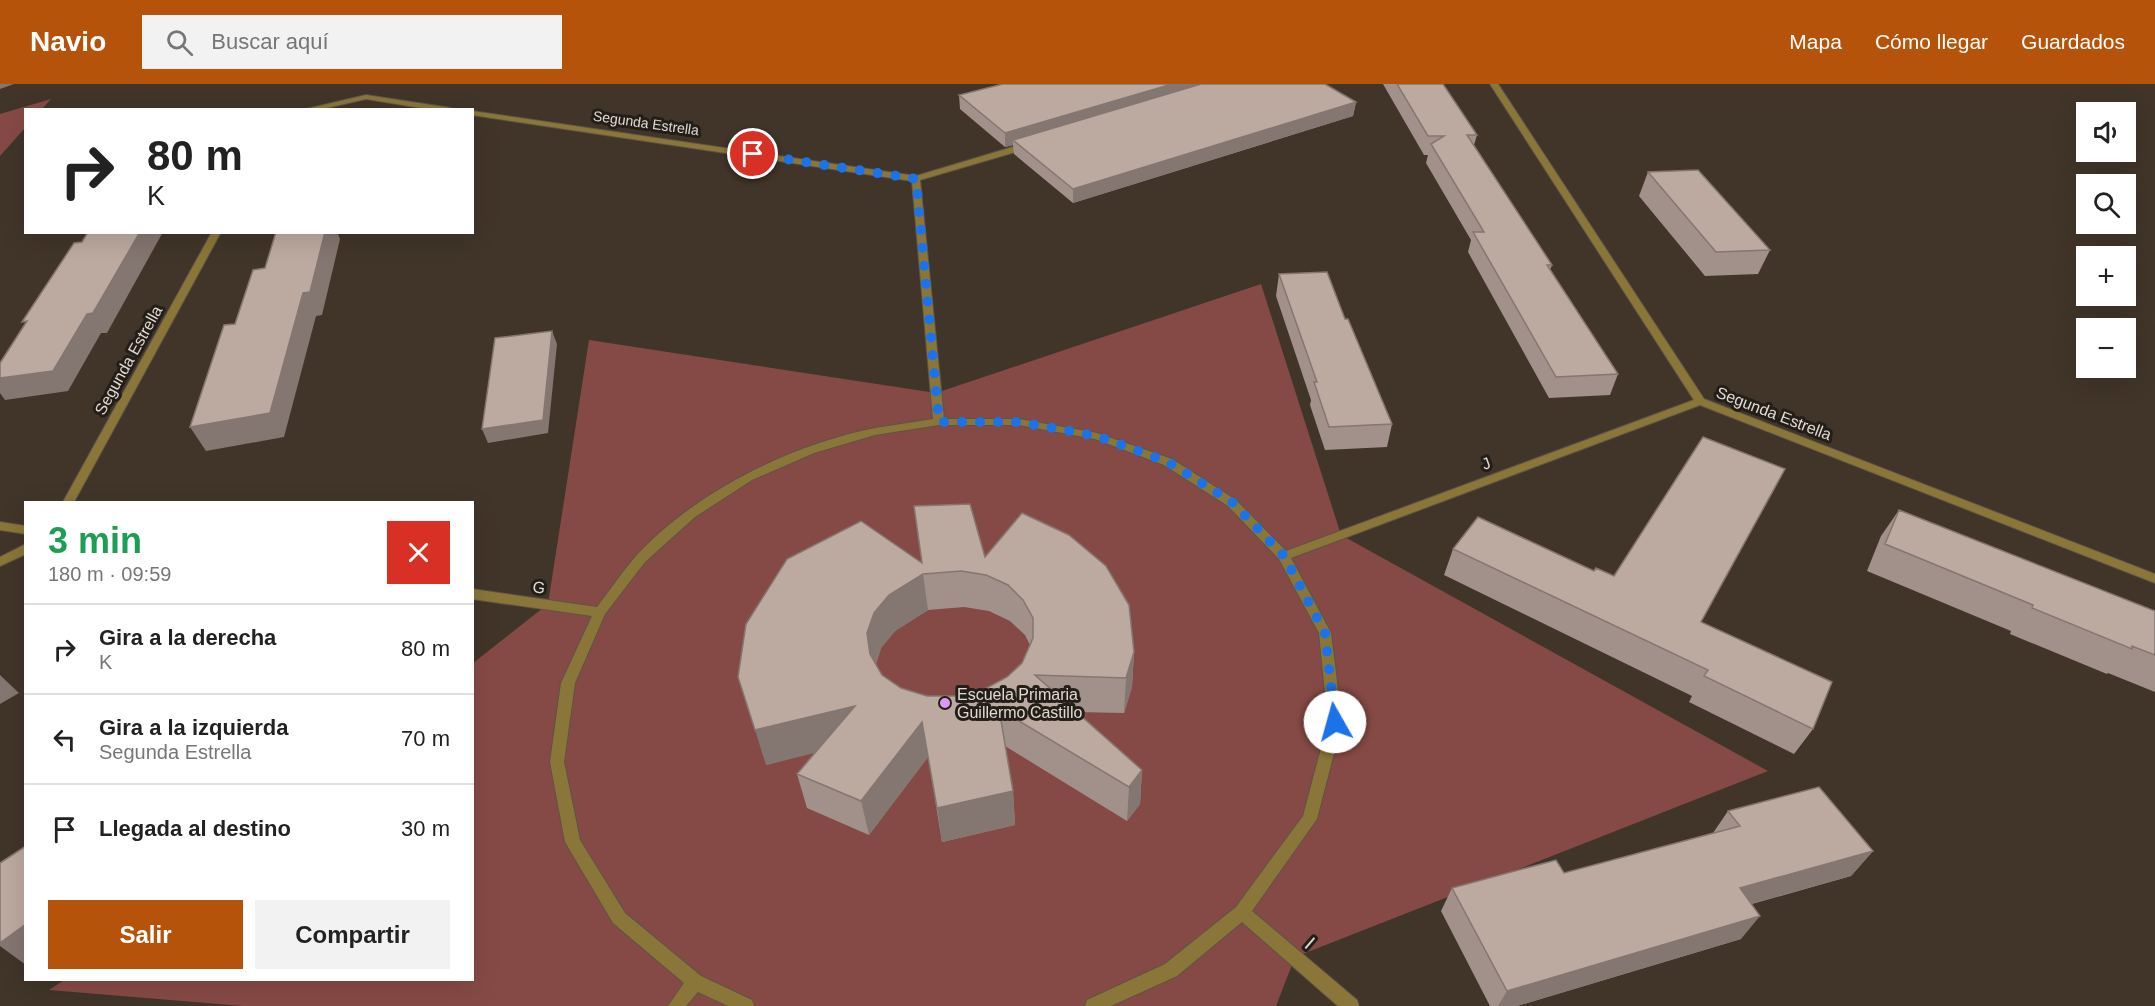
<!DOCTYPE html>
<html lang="es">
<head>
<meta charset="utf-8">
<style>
  :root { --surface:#fff; --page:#f2f2f2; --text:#222; --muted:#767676; --line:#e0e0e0; --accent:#b45309 }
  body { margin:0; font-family:Helvetica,sans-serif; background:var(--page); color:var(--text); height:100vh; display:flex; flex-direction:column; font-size:22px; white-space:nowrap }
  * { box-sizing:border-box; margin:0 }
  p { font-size:20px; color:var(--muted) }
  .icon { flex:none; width:33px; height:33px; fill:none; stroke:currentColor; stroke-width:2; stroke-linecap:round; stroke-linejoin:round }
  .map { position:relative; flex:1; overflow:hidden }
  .drawer { position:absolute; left:24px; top:417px; width:450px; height:480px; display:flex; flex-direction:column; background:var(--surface); border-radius:0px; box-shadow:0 6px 24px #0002 }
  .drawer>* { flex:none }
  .top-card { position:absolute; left:24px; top:24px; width:450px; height:126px; border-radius:0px; box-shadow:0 6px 24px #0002; background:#fff; color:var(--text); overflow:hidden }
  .controls { position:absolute; left:2076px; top:18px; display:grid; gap:12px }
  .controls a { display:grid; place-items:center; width:60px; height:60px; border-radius:0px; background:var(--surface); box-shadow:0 6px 24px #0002; font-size:30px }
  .pin { position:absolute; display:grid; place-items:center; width:51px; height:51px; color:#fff; margin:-26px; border:3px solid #fff; border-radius:50%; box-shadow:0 2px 6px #0007 }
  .me { position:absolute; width:66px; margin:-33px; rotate:353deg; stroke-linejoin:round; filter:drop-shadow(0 0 4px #0008) }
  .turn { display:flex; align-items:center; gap:21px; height:126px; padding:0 24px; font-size:27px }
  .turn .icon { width:78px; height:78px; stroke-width:2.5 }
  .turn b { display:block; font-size:42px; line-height:51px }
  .round { display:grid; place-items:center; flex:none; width:63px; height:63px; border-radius:0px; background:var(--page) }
  .headline { display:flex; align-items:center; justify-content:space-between; height:102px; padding:0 24px }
  h1 { font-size:36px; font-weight:800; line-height:45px; color:#1e9e55 }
  .action { display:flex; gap:12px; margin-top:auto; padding:12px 24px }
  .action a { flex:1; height:69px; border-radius:0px; background:var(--accent); color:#fff; font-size:24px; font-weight:800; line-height:69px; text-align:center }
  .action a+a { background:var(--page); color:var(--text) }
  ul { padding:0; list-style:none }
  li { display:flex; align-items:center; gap:18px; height:90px; padding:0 24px; border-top:2px solid var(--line) }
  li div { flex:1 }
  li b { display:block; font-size:22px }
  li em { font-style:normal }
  header { display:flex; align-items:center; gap:36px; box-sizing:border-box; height:84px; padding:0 30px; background:var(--accent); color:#fff }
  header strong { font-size:28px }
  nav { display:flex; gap:33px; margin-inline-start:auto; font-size:21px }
  .search { width:420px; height:54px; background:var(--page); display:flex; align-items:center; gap:15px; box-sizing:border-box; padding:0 21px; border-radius:0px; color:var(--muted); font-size:22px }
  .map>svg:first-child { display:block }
  .green { fill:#864a46 }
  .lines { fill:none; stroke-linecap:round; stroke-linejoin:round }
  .minor-casing { stroke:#5e5347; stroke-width:2 }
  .minor { fill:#8a7639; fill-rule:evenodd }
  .wall { fill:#a2918a; fill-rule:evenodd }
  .shaded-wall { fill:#847670 }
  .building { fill:#bca9a0; stroke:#847670; stroke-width:1.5; fill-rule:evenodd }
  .route { stroke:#1a73e8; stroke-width:10; stroke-dasharray:0 18 }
  .poi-dot { fill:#de98f2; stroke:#231e18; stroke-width:2 }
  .labels { text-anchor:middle; stroke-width:6; stroke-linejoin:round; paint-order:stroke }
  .far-street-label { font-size:14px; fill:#e0d9d1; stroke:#231e18 }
  .street-label { font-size:16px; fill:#e0d9d1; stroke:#231e18 }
  .poi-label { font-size:16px; fill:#e0d9d1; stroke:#231e18; text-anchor:start }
  .near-street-label { font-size:20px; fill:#e0d9d1; stroke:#231e18 }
</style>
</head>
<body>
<header>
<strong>Navio</strong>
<div class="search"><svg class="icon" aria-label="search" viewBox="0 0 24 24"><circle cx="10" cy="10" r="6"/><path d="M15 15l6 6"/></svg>Buscar aquí</div>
<nav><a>Mapa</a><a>Cómo llegar</a><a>Guardados</a></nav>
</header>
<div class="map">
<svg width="2155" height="922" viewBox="0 0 2155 922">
  <rect width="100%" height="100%" fill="#413529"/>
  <!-- green -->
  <path class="green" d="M 51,15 L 42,25 L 26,26 L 25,44 L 0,72 L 0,30 Z
    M 1261,200 L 1341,451 L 1768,687 L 1295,873 L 1276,922 L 243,922 L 49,906 L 64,896 L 472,896 L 473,579 L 548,520 L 589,256 L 936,309 Z"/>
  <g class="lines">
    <defs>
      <path id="minor" d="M 1490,0 L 1498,0 L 1704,315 L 2155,490 L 2155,499 L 1700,321 L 1291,474 L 1331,549 L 1342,638 L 1317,735 L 1252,827 L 1357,916 L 1359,922 L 1338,922 L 1242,838 L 1177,892 L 1111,922 L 1085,922 L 1087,916 L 1165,880 L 1236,823 L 1303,732 L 1328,638 L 1319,549 L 1279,475 L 1228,422 L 1164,381 L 1095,355 L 1019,341 L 939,341 L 875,351 L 814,369 L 752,396 L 695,433 L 645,478 L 605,530 L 575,599 L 564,678 L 580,756 L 625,829 L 701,892 L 752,916 L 754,922 L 728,922 L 698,908 L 686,922 L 668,922 L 684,899 L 613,839 L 565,758 L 550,678 L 561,599 L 592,532 L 472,515 L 472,505 L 597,523 C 610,506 622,488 636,472 C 695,408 790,361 875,344 C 894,341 914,338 933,335 L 912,97 L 472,31 L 472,27 L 916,92 L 1026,59 L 1032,59 L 1032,63 L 920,96 L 944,335 L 1019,335 L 1097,349 L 1172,375 L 1236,416 L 1286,467 L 1694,316 Z
        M 366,11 L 451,24 L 454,26 L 433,26 L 366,15 L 318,26 L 302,26 Z
        M 212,148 L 221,148 L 74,418 L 63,418 Z
        M 0,438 L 26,442 L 26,450 L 0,446 Z
        M 26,460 L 26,470 L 0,482 L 0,473 Z"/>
    </defs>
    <!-- minor casing -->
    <use href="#minor" class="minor-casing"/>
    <!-- minor -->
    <use href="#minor" class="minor"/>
  </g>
  <!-- wall -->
  <path class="wall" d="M 1383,0 L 1443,0 L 1477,51 L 1474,61 L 1552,181 L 1550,186 L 1618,290 L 1610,311 L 1549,314 L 1468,168 L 1471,156 L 1426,79 L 1428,71 L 1424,71 Z
    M 959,11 L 1356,18 L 1353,32 L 1073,119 L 1014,70 L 1013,61 L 1005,63 L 960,25 Z
    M 1648,88 L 1770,166 L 1758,190 L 1705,192 L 1639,112 Z
    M 1279,190 L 1345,235 L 1392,340 L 1387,363 L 1325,366 L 1310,321 L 1311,316 L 1276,212 Z
    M 1899,426 L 2155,527 L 2155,608 L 2108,589 L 2107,590 L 2010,550 L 2011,547 L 1867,487 L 1881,452 Z
    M 1453,465 L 1701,538 L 1813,645 L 1794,670 L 1689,618 L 1692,612 L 1444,491 Z
    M 985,473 L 1134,568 L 1132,603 L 1124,629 L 1076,628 L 1142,686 L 1140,720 L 1127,737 L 1005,662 L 1013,707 L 1015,741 L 942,758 L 928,673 L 869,751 L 807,724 L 797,690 L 815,668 L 766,681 L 922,479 ZM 964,523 L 989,527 L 1010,537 L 1025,551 L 1030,561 L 1022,579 L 1007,593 L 983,606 L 955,612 L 927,612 L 901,604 L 882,591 L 876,580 L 881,564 L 895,547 L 928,526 Z
    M 1728,727 L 1873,767 L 1851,792 L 1752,820 L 1741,855 L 1517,922 L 1490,922 L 1441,827 L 1452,804 L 1564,789 L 1713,749 Z"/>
  <!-- shaded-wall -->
  <path class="shaded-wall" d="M 0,0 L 14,0 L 0,5 Z
    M 1172,0 L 1217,0 L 1013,56 L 1013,61 L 1005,63 L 1005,49 Z
    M 1356,18 L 1353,32 L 1073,119 L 1073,105 Z
    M 140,148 L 163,148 L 107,249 L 101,249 L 68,307 L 5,316 L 0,309 L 0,294 Z
    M 305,148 L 337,148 L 340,155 L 322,231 L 316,232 L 284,353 L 206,367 L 190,343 L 303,209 Z
    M 552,247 L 557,260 L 548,349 L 488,359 L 482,345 Z
    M 923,490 L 928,526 L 895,547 L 881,564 L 874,585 L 870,570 L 867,549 L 874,529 L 889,511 Z
    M 1134,568 L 1132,603 L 1124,629 L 1126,594 Z
    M 0,591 L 19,609 L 0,620 Z
    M 855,622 L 863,657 L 766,681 L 755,646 Z
    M 922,638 L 928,673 L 869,751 L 861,717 Z
    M 1142,686 L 1140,720 L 1127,737 L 1129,703 Z
    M 1013,707 L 1015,741 L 942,758 L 937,724 Z
    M 1873,767 L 1851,792 L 1722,828 L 1740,804 Z
    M 1760,832 L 1741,855 L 1517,922 L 1498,922 L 1507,907 Z
    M 26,840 L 26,881 L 0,862 L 0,859 Z"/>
  <!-- building -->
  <path class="building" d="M 1003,0 L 1172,0 L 1005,49 L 959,11 Z
    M 1201,0 L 1325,0 L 1356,18 L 1073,105 L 1013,56 Z
    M 1397,0 L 1443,0 L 1477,51 L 1467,51 L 1552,181 L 1547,181 L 1618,290 L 1556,293 L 1473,148 L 1484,148 L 1431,60 L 1444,52 L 1428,52 Z
    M 1698,86 L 1770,166 L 1716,168 L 1648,88 Z
    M 88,148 L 140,148 L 93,229 L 87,230 L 53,287 L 0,294 L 0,279 L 27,237 L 22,238 L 74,159 L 82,158 Z
    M 276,148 L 325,148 L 310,208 L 303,209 L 270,329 L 190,343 L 224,241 L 235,240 L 253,186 L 265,184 Z
    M 1327,188 L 1345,235 L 1348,235 L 1392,340 L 1329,343 L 1314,298 L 1317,298 L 1279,190 Z
    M 552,247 L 543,336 L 482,345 L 495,254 Z
    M 1703,353 L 1785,385 L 1701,538 L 1832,598 L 1813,645 L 1704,592 L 1708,586 L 1453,465 L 1478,433 L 1594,487 L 1596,484 L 1614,492 Z
    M 970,420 L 985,473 L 1022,429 L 1069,451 L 1106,482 L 1129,521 L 1134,568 L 1126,594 L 1035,591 L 1142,686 L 1129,703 L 999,625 L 1013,707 L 937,724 L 922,638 L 861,717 L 797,690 L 855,622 L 755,646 L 738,593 L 746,540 L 787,475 L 861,437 L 922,479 L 914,422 ZM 961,487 L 986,491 L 1008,501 L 1023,516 L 1033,534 L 1033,554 L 1022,579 L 1007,593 L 983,606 L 955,612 L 927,612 L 901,604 L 882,591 L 870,570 L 867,549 L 874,529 L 889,511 L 923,490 Z
    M 1899,426 L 2155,527 L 2155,571 L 2132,562 L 2132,565 L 2032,524 L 2033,521 L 1885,460 Z
    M 1819,703 L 1873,767 L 1740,804 L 1760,832 L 1507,907 L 1452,804 L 1556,776 L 1564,789 L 1740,742 L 1728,727 Z
    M 26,762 L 26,840 L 0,859 L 0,779 Z"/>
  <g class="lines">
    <!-- route -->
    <path class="route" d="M 753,70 L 916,95 L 939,338 L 1019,338 L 1097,352 L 1168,378 L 1232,418 L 1284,472 L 1325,549 L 1335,638"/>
  </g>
  <!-- markers -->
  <circle class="poi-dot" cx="945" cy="619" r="6"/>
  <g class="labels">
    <!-- far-street labels -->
    <g class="far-street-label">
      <text transform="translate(646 39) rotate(8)" y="5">Segunda Estrella</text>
    </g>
    <!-- street labels -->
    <g class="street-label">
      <text transform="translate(128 276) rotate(-61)" y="6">Segunda Estrella</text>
      <text transform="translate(1774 329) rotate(21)" y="6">Segunda Estrella</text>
      <text transform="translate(1486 379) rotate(-20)" y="6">J</text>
      <text transform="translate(539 503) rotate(8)" y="6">G</text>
    </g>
    <!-- poi labels -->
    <g class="poi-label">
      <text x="957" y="616">Escuela Primaria<tspan x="957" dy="18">Guillermo Castillo</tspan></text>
    </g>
    <!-- near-street labels -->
    <g class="near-street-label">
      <text transform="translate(1310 859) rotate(41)" y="7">I</text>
    </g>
  </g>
</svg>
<div class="controls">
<a><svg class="icon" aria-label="sound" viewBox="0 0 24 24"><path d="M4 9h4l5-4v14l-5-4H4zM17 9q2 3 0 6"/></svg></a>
<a><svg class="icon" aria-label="search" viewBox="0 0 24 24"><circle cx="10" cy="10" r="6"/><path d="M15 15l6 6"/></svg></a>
<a>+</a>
<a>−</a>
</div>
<div class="pin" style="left:753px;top:70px;background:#d93025"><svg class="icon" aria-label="arrive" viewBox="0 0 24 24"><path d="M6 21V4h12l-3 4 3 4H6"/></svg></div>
<svg class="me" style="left:1335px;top:638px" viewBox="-20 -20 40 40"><circle r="19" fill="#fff"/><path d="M0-13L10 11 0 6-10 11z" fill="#1a73e8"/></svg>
<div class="top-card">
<div class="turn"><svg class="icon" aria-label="right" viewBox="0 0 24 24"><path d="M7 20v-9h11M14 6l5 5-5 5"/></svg><div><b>80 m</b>K</div></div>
</div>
<section class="drawer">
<div class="headline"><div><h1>3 min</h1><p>180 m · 09:59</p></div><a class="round" style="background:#d93025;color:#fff"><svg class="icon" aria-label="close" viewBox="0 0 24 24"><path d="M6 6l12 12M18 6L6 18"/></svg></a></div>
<ul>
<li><svg class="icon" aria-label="right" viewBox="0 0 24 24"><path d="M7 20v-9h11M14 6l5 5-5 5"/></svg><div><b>Gira a la derecha</b><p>K</p></div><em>80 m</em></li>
<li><svg class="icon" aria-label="left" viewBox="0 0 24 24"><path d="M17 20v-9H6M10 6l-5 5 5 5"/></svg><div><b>Gira a la izquierda</b><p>Segunda Estrella</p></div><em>70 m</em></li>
<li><svg class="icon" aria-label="arrive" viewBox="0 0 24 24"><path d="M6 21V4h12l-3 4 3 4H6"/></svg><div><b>Llegada al destino</b></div><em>30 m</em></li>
</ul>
<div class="action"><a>Salir</a><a>Compartir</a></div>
</section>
</div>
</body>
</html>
